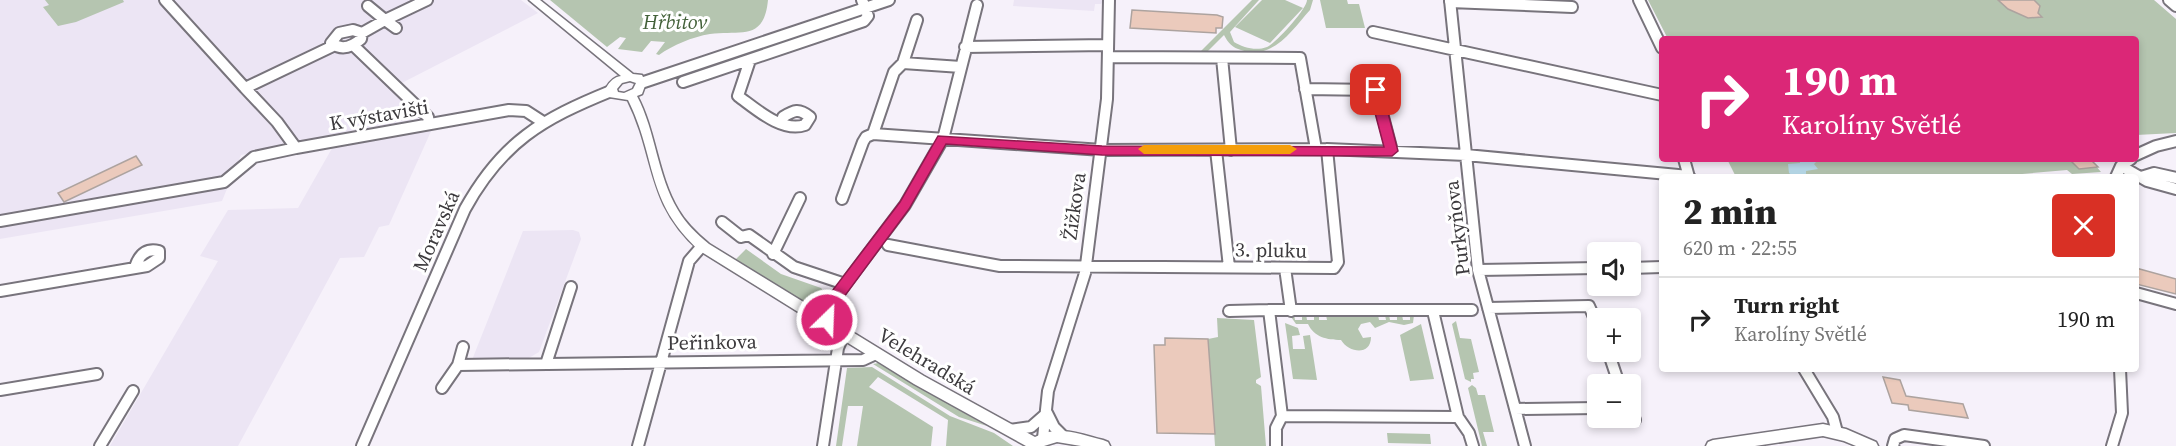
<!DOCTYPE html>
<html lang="en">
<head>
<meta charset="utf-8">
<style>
  :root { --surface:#fff; --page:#f2f2f2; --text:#222; --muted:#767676; --line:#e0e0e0 }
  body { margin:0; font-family:"Source Serif 4",serif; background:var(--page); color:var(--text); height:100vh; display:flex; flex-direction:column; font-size:22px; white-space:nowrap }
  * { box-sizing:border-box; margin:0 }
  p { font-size:20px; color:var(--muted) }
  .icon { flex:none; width:33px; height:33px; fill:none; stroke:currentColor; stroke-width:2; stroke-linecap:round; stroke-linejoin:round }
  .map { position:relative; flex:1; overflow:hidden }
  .panel { position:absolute; left:1659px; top:174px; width:480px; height:198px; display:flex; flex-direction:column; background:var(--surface); border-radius:6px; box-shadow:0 3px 9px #0003 }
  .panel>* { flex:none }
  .hud { position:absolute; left:1659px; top:36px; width:480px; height:126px; border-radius:6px; box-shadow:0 3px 9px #0003; background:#db2777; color:#fff; overflow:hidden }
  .buttons { position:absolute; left:1587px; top:242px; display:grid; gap:12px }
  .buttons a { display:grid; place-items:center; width:54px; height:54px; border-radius:6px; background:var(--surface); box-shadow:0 3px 9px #0003; font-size:30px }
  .pin { position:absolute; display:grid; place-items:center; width:51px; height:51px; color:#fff; margin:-26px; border-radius:12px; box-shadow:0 3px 9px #0006 }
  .me { position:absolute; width:66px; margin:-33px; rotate:24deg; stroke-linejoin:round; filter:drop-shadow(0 0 4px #0008) }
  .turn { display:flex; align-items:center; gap:21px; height:126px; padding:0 24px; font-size:27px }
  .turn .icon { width:78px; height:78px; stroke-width:2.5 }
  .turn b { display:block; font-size:42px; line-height:51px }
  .round { display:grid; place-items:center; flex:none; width:63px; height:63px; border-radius:6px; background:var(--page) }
  .overview { display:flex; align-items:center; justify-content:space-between; height:102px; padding:0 24px }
  h1 { font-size:36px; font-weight:800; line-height:45px }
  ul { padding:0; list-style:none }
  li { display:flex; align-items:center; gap:18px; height:84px; padding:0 24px; border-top:2px solid var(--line) }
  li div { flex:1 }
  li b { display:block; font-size:22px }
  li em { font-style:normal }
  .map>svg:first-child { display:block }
  .built { fill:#ece5f4 }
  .green { fill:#b5c5b0 }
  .water { fill:#b9dbeb }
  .building { fill:#ebcabc; stroke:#ada39f; stroke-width:1.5 }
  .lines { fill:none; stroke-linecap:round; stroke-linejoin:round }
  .minor-casing { stroke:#78747c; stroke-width:14 }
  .major-casing { stroke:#78747c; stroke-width:3 }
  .minor { stroke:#fff; stroke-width:10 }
  .major { fill:#fff; fill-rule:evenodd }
  .route { fill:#db2777; stroke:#8e194d; stroke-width:1.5 }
  .slow { fill:#f59e0b }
  .labels { text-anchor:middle; stroke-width:6; stroke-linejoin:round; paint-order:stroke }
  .park-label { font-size:20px; font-style:italic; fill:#426038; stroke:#fff }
  .street-label { font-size:20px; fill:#3c3a3d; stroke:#fff }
</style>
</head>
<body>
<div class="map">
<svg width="2176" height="446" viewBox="0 0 2176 446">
  <rect width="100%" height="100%" fill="#f6f1fa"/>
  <!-- built -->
  <path class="built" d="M 0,0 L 521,0 L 538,13 L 392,88 L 418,114 L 419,118 L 414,124 L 241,155 L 222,201 L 0,239 Z
    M 1014,0 L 1104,0 L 1101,4 L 1095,4 L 1094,11 L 1013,6 Z
    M 420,128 L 432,129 L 389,225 L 379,227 L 364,257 L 340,258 L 238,446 L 110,446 L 218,261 L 200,256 L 228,210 L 298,208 L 335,143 Z
    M 573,230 L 579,232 L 581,239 L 539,352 L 527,359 L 472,360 L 523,231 Z"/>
  <!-- green -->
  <path class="green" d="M 45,0 L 123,0 L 124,2 L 76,22 L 58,26 L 43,7 L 49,5 Z
    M 550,0 L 768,0 C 764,42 740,30 710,34 C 692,37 673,45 659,55 L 656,54 L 665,42 L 651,41 L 642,52 L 618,49 L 626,38 L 620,37 L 607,47 Z
    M 1252,0 L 1259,0 L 1230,32 L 1234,42 C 1244,48 1256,51 1267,47 C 1276,43 1307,9 1307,0 L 1313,0 L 1310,10 C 1292,30 1273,61 1241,50 C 1233,48 1228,43 1224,35 L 1206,53 L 1201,51 Z
    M 1262,0 L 1285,0 L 1303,8 L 1270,43 L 1235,27 Z
    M 1320,0 L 1347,0 L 1348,4 L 1359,4 L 1365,28 L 1326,28 Z
    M 1648,0 L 2154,0 L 2176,19 L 2176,133 L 2136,135 L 2136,39 L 1668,39 Z
    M 1727,159 L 2090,159 L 2101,172 L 2072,174 L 2067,170 L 1987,177 L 1736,177 Z
    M 746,249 L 781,274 L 821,288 L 829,298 L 820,304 L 808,304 L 735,260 Z
    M 1289,314 L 1294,314 L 1295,320 L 1302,320 L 1302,315 L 1306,314 L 1307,320 L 1314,320 L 1314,315 L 1319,315 L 1319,320 L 1327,320 L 1326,315 L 1378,315 L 1379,320 L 1386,320 L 1385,315 L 1389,315 L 1390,320 L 1397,320 L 1397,315 L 1402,315 L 1403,320 L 1410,320 L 1410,315 L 1414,315 L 1413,323 L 1404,325 L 1389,322 L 1375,328 L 1370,322 L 1361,324 L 1358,329 L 1363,338 L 1371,337 C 1371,356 1349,353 1341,340 C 1327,340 1314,337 1308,324 L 1296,324 Z
    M 1217,318 L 1254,320 L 1261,377 L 1256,380 L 1256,383 L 1261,386 L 1266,446 L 1215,446 L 1208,339 L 1218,337 Z
    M 1456,321 L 1460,338 L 1471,339 L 1479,372 L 1473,373 L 1474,379 L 1471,379 L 1471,382 L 1465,379 L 1452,324 Z
    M 1285,323 L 1298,328 L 1300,335 L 1292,336 L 1293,349 L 1305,349 L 1303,336 L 1310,335 L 1317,380 L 1293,379 Z
    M 1421,324 L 1434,379 L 1410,381 L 1400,335 Z
    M 878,363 L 987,426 L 959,417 L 873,364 Z
    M 872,367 L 950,416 L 994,433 L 1013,446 L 946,446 L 948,420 L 878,377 L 869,387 L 933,427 L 931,446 L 857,446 L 863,406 L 848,406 L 842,446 L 836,446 L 847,368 Z
    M 1472,385 L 1476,388 L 1478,395 L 1485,395 L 1494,432 L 1483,432 L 1487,446 L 1482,446 L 1468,388 Z
    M 1387,433 L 1430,434 L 1431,444 L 1388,443 Z"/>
  <!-- water -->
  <path class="water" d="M 1800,159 L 1819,159 L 1814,164 L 1818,169 L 1806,171 L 1806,177 L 1794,177 L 1789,173 L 1788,164 L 1800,163 Z"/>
  <!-- building -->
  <path class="building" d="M 1998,0 L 2034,0 L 2040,6 L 2038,13 L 2042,17 L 2028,18 L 2008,9 Z
    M 1132,10 L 1217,15 L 1223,17 L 1222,28 L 1216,28 L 1216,33 L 1130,28 Z
    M 136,156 L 142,165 L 64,202 L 58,193 Z
    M 2069,159 L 2090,159 L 2098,167 L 2079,169 Z
    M 2136,268 L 2176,279 L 2176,294 L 2136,284 Z
    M 1165,338 L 1208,339 L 1215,434 L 1157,433 L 1154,345 L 1165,345 Z
    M 1883,377 L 1900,380 L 1906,396 L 1963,404 L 1968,418 L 1909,410 L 1908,405 L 1892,403 Z"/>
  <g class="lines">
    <defs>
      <path id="minor" d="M 165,0 L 245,88 L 333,46
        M 1450,0 L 1478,270 L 1525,446
        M 1639,0 L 1662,48
        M 2169,0 L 2176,6
        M 1450,2 L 1572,7
        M 368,6 L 385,20 L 427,0
        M 353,30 L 362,33 L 361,39 C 352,47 342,51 331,43 L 339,33 Z
        M 1373,32 L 1662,95
        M 362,33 L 385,20 L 396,28
        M 353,45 L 428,117 L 429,124
        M 965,47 L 1107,45
        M 1108,57 L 1300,58 L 1316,149
        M 1222,58 L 1231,150
        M 750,60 L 738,96 C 756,109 782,133 805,125 L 810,117 C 799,108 794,110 783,117 L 782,123
        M 903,63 L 961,67
        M 683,82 L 864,21 L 868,16 L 862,0
        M 641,83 L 889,0
        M 245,88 L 277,122 L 296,148 L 509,110 L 526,111 L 543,122
        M 1305,89 L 1376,90 L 1392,151
        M 873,134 L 1102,150 L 1327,149 L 1466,155 L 1689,176
        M 1216,150 L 1229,267
        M 2136,155 L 2156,146 L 2176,141
        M 1684,159 L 1689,177
        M 2121,166 L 2147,181 L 2176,189
        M 2116,177 L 2121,166 L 2131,159
        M 2141,177 L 2154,173 L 2176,178
        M 842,199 L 863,142 L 866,137 L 873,134 L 894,72 L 903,63 L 917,20
        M 0,221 L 224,182 L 254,157 L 296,148
        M 722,222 L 741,237 L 749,235 L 794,267 L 845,284
        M 888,245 L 1000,266 L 1334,268 L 1338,262 L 1327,149
        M 773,254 L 800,198
        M 1285,268 L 1291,311
        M 1630,268 L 1662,267
        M 1478,270 L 1598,268
        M 0,291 L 147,266 L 159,258 L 159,251 C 146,248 139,255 135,267
        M 2136,293 L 2176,304
        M 1488,308 L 1589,306 L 1598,326
        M 1229,311 L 1269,310
        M 1433,311 L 1458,417 L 1469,433 L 1473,446
        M 827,324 L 831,303 L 905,205 L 943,139 L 977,5
        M 1608,351 L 1619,384
        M 546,364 L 571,287
        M 458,365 L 863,360 L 876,354
        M 1804,369 L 1833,417 L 1837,432
        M 442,388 L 458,365 L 463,347
        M 0,390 L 97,374
        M 1630,408 L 1635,420
        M 1515,409 L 1598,408
        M 1047,413 L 1054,427 L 1064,437
        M 1458,417 L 1282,416 L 1269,310 L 1472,310
        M 1010,430 L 1031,427 L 1047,413
        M 1043,438 L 1048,391 L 1085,273 L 1107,99 L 1109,0
        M 100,446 L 133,391
        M 362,446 L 465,209 C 502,142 542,119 611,91
        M 638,446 L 689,261 L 702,246
        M 823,446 L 838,348 L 844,334
        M 1276,446 L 1276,428 L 1282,416
        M 1893,446 L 1895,439 L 1904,435 L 1984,446
        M 2112,446 L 2122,413 L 2120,369"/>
      <path id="major" d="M 529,0 L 540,0 L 633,74 L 642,75 L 646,83 L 642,94 L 637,96 C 656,132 657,175 678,210 C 686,224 697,234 709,244 L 924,376 L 1035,437 C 1058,425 1079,434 1103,440 L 1108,442 L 1110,446 L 1081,446 L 1057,442 L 1044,446 L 1026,446 L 914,384 L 700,251 C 645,202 657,158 628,100 L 609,97 L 606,88 C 610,81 614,77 621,76 ZM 630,81 L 636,83 L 633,89 L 624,93 L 618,92 L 617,89 L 622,83 Z
        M 1823,424 L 1846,429 L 1876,442 L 1878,446 L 1856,446 L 1844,441 L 1823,436 L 1755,446 L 1706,446 L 1708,442 L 1713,440 Z"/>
    </defs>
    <!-- minor casing -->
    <use href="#minor" class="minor-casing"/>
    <!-- major casing -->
    <use href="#major" class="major-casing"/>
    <!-- minor -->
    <use href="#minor" class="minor"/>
    <!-- major -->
    <use href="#major" class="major"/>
  </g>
  <!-- route -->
  <path class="route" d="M 1376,86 L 1382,90 L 1398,151 L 1392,156 L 1102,155 L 946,144 L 909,209 L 838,305 L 832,324 L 822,324 L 820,320 L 826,299 L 900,202 L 938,136 L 1102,146 L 1384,147 L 1369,90 Z"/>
  <!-- slow -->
  <path class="slow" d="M 1144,145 L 1290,145 L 1297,149 L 1290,154 L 1144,154 L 1138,149 Z"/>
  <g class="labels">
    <!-- park labels -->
    <g class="park-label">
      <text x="675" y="29">Hřbitov</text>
    </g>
    <!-- street labels -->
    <g class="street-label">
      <text transform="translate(379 115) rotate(-10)" y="7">K výstavišti</text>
      <text transform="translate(1074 206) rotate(-82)" y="7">Žižkova</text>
      <text transform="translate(1457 228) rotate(-97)" y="7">Purkyňova</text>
      <text transform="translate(436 231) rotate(-66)" y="7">Moravská</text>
      <text transform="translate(1271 250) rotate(1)" y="7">3. pluku</text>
      <text transform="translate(712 342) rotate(-1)" y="7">Peřinkova</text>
      <text transform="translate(927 361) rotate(31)" y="7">Velehradská</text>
    </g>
  </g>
</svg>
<div class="buttons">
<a><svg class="icon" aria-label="sound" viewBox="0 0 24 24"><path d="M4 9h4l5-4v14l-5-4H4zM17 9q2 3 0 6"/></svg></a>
<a>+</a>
<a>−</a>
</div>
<div class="pin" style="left:1376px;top:90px;background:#d93025"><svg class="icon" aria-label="arrive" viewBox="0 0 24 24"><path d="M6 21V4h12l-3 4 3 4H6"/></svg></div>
<svg class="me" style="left:827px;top:320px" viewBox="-20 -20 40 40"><circle r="17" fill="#db2777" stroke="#fff" stroke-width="3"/><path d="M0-11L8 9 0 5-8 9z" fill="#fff"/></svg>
<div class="hud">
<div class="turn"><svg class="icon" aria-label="right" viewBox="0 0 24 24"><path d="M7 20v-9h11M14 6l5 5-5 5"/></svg><div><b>190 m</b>Karolíny Světlé</div></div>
</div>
<section class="panel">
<div class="overview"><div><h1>2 min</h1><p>620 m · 22:55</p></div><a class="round" style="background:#d93025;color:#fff"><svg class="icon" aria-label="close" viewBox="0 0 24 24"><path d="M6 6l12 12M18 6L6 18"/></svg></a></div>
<ul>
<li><svg class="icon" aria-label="right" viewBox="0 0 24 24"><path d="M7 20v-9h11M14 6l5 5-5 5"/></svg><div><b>Turn right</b><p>Karolíny Světlé</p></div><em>190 m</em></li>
</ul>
</section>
</div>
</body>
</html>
